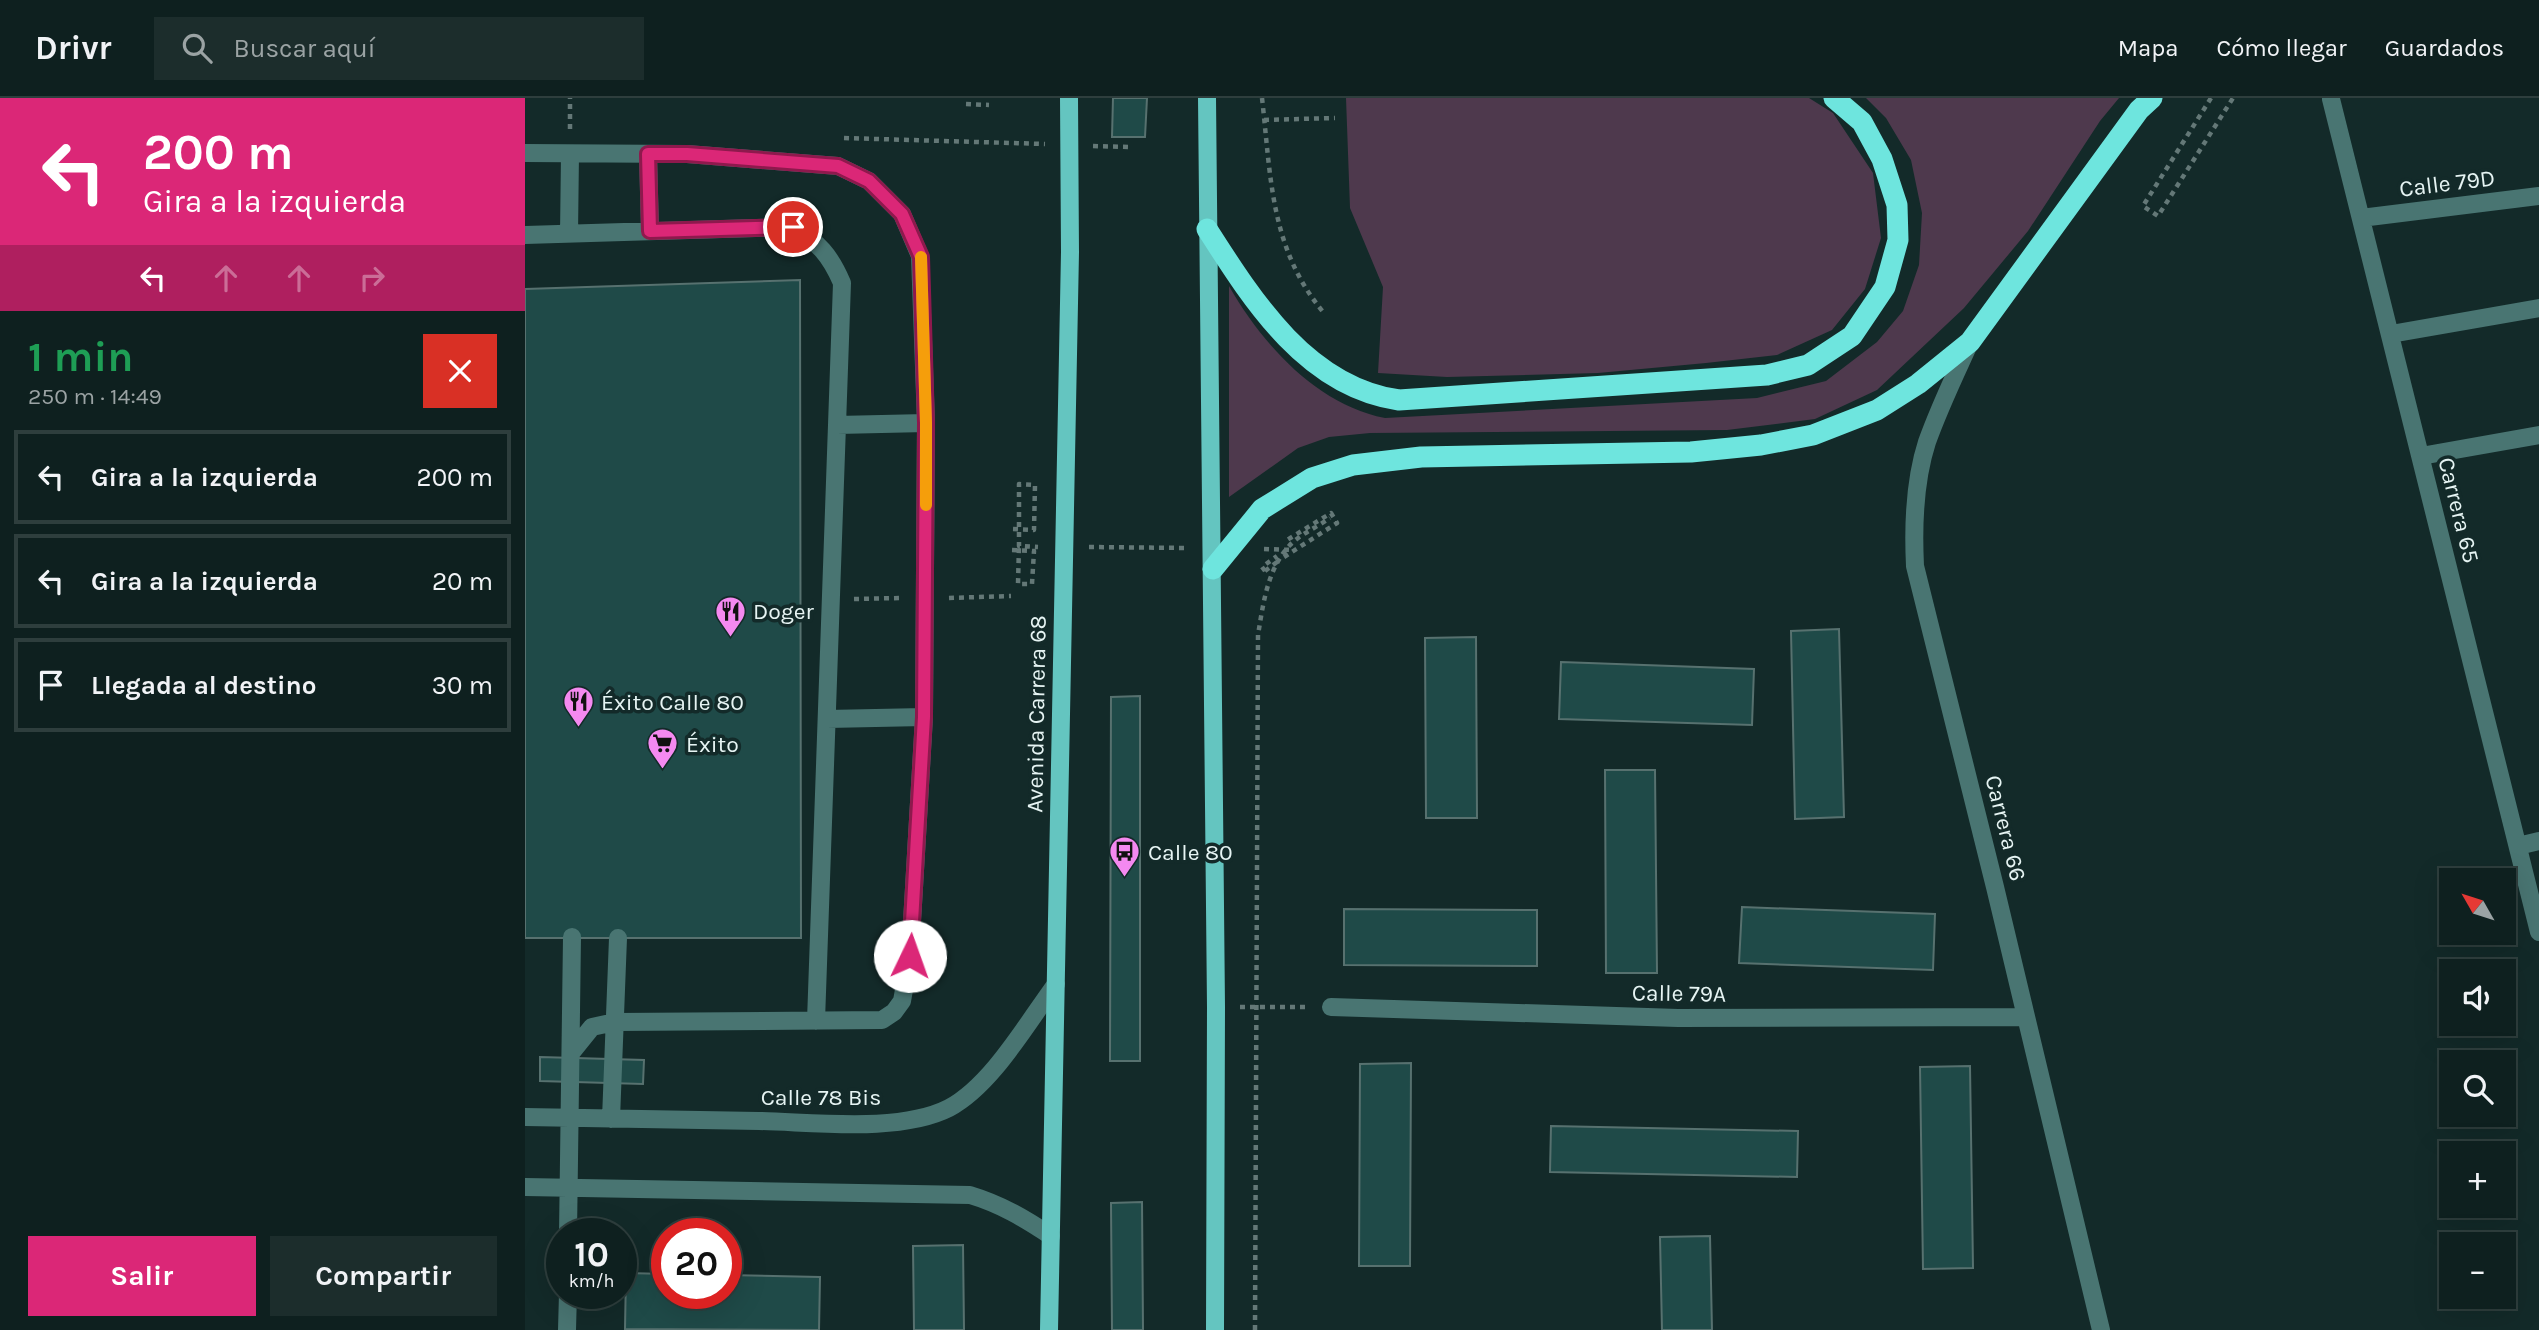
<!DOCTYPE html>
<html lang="es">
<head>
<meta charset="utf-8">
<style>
  :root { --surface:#0e201f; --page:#1c2d2c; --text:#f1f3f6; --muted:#9ba3a4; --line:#2e3e3d; --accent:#db2777 }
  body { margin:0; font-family:Karla,sans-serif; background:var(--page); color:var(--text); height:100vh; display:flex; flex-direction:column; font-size:26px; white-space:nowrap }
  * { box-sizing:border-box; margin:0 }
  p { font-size:23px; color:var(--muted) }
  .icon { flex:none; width:38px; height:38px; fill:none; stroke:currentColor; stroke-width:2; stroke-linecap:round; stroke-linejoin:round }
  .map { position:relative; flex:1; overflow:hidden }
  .sheet { display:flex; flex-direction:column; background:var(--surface); width:525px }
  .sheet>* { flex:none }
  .top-card { background:#db2777; color:#fff; overflow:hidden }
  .needle { width:46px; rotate:309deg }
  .tools { position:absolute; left:1914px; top:770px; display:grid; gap:14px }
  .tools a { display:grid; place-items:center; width:77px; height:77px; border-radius:0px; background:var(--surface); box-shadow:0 7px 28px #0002,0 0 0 2px var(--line); font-size:35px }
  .speed { position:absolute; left:21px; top:1120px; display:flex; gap:14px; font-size:35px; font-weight:700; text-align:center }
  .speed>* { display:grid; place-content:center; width:91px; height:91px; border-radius:50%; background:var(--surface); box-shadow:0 7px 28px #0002,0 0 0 2px var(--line); line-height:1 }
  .speed small { font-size:18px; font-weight:400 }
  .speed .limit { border:10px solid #d22; background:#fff; color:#111 }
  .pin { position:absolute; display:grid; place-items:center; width:60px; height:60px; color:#fff; margin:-30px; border:4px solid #fff; border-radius:50%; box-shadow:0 2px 7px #0007 }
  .me { position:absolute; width:77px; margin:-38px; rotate:3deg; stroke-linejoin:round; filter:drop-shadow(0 0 5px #0008) }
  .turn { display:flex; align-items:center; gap:24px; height:147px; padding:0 28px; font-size:32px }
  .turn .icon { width:91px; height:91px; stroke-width:2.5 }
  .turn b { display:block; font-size:49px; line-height:60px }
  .lanes { display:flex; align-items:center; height:66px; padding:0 28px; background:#0003; justify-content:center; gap:35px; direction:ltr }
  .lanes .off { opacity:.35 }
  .round { display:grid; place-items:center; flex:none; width:74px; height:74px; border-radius:0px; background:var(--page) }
  .summary { display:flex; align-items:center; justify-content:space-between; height:119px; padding:0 28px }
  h1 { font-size:42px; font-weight:700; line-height:52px; color:#1e9e55 }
  .action { display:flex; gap:14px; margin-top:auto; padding:14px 28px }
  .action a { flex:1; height:80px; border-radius:0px; background:var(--accent); color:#fff; font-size:28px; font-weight:700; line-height:80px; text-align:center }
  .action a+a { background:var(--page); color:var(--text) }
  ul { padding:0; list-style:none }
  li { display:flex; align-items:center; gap:21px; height:94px; margin:0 14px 10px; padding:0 14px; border:4px solid var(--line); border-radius:0px }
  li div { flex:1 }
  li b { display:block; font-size:26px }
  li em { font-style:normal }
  header { display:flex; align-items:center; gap:42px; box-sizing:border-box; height:98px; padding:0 35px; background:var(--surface); border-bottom:2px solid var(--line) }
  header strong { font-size:33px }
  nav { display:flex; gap:38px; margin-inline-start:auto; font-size:24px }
  .search { width:490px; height:63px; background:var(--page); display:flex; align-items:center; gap:18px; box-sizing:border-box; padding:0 24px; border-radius:0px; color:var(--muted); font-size:26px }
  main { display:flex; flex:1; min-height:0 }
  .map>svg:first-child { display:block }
  .green { fill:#4e394d }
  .building { fill:#1f4a48; stroke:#57716f; stroke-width:2 }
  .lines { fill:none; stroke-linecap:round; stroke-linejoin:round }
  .path { stroke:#647877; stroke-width:4.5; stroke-dasharray:5 5; stroke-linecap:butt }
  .minor { stroke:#497572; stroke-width:18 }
  .major { stroke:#64c5c0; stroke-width:18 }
  .highway { stroke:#6ee5de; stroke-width:21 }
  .route-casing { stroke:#8e194d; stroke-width:18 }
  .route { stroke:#db2777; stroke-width:12 }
  .slow { stroke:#f59e0b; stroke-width:12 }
  .labels { text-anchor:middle; stroke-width:7; stroke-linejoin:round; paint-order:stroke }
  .street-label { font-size:23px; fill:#e6f4f3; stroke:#132a29 }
  .poi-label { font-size:23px; fill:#e6f4f3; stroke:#132a29; text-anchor:start }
</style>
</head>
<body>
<header>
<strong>Drivr</strong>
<div class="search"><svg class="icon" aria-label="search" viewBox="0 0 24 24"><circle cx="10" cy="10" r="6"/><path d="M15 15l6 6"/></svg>Buscar aquí</div>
<nav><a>Mapa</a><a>Cómo llegar</a><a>Guardados</a></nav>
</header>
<main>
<section class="sheet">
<div class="top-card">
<div class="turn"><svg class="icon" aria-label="left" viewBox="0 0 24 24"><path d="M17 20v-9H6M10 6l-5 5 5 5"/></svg><div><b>200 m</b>Gira a la izquierda</div></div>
<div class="lanes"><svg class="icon" aria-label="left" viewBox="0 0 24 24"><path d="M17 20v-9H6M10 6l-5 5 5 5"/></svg><svg class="icon off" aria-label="ahead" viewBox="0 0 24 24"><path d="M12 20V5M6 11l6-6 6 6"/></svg><svg class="icon off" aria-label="ahead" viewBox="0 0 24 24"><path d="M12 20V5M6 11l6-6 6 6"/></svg><svg class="icon off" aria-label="right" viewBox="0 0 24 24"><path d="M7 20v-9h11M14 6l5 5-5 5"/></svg></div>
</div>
<div class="summary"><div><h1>1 min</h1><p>250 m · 14:49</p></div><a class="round" style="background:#d93025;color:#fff"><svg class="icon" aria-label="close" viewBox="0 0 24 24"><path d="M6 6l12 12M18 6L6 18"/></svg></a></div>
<ul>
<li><svg class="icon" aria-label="left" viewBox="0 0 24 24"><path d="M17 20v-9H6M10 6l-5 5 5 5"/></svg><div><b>Gira a la izquierda</b></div><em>200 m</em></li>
<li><svg class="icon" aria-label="left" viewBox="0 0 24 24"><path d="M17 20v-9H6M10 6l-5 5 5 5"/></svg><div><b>Gira a la izquierda</b></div><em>20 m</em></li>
<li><svg class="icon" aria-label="arrive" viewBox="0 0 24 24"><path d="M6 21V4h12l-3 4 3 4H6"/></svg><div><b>Llegada al destino</b></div><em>30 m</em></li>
</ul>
<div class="action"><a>Salir</a><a>Compartir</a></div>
</section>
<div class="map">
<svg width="2014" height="1232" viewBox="0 0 2014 1232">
  <rect width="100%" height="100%" fill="#132a29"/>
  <!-- green -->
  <path class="green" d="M 821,0 L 1284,0 L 1308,15 L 1348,75 L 1356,140 L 1340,191 L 1307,232 L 1252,257 L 1181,265 L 1073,275 L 922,279 L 853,275 L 858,189 L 825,110 Z
    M 1341,0 L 1594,0 L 1575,23 L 1503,133 L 1439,210 L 1352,292 L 1290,321 L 1202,332 L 845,335 L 804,339 L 773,350 L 704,399 L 704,188 C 737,246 792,307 860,320 L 1232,300 L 1301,283 L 1352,244 L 1378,213 L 1394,167 L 1397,115 L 1386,62 L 1361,20 Z"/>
  <!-- building -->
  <path class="building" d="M 588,0 L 622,0 L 620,39 L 587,39 Z
    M 275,182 L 276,840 L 0,840 L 0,191 Z
    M 1314,531 L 1319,719 L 1270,721 L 1266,533 Z
    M 951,539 L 952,720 L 901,720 L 900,540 Z
    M 1036,564 L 1229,571 L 1227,627 L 1034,621 Z
    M 615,598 L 615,963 L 585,963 L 586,599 Z
    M 1080,672 L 1130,672 L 1132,875 L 1081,875 Z
    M 1217,809 L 1410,816 L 1408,872 L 1214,865 Z
    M 819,811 L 1012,812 L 1012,868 L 819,867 Z
    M 15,959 L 119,962 L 118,986 L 15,983 Z
    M 886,965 L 885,1168 L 834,1168 L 835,966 Z
    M 1445,968 L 1448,1170 L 1398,1171 L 1395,969 Z
    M 1026,1028 L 1273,1033 L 1272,1079 L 1025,1074 Z
    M 617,1104 L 618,1232 L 587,1232 L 586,1105 Z
    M 1185,1138 L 1187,1232 L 1137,1232 L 1135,1139 Z
    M 438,1147 L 439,1232 L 389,1232 L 388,1148 Z
    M 101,1175 L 142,1176 L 142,1195 L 201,1195 L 201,1177 L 295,1179 L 294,1232 L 100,1231 Z"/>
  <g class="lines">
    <!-- path -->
    <path class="path" d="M 737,0 C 746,79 745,151 799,215
      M 1686,0 L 1618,108 L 1633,118 L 1708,0
      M 441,6 L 464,7
      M 739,22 L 810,20
      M 45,31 L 45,0
      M 319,40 L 520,46
      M 568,48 L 604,49
      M 488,431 L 509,432 L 510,387 L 494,386 L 494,448 L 513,449
      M 564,449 L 663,450
      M 739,451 L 769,452
      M 487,452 L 509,453 L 507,486 L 493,486 L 494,448
      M 759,459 L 812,425 L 806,415 L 762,442
      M 740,473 L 752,464
      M 740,473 L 737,469 L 752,458
      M 424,500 L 486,498
      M 329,501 L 376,500
      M 715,909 L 780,909
      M 730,1232 L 733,537 C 738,507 742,472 764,448 C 774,437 792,429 805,420"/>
    <!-- minor -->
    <path class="minor" d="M 1806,1 L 2014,834
      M 0,55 L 162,56 L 313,68 L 344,83 L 377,116 L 395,158 L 401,325 L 399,619 L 385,858 L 377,903 L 369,914 L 357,922 L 90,924 L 67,929 L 46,955
      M 123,56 L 125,133
      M 1836,120 L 2014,98
      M 44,136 L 45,56
      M 0,137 L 268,129 C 294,145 305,157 317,185 L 291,923
      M 1866,236 L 2014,210
      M 1445,244 C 1430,277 1414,310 1402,344 C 1389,384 1388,427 1390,468 L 1470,789 L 1576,1232
      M 312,327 L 401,325
      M 1896,358 L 2014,337
      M 302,621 L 399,619
      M 1993,748 L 2014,743
      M 806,909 L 1153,920 L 1501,919
      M 0,1019 C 78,1020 156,1022 234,1023 C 289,1024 375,1035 424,1010 C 467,987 502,925 531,886
      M 86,1021 L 93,840
      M 0,1089 L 445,1097 C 475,1106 499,1120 526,1138
      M 43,1136 L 47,839
      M 42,1232 L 43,1195"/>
    <!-- major -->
    <path class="major" d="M 682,0 L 691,909 L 690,1232
      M 524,1232 L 545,154 L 544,0"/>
    <!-- highway -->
    <path class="highway" d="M 682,131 C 728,203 782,289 874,302 L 1242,277 L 1283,267 L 1327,238 L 1360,189 L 1373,142 L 1372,107 L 1357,61 L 1337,24 L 1309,0
      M 688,471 L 737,411 L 787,380 L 828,367 L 896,359 L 1166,354 L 1236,347 L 1288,337 L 1352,312 L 1393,286 L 1445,244 L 1614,12 L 1627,0"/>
  </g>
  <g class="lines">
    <defs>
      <path id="route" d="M 268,129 L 125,133 L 123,56 L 162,56 L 313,68 L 344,83 L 377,116 L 396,159 L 401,325 L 399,619 L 385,858"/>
    </defs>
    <!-- route casing -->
    <use href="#route" class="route-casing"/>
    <!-- route -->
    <use href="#route" class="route"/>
    <!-- slow -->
    <path class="slow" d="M 396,159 L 401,325 L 401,407"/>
  </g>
  <!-- icons -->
  <defs>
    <symbol id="restaurant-pin" viewBox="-11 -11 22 30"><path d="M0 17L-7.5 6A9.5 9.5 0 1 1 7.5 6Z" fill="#f489f0" stroke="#132a29"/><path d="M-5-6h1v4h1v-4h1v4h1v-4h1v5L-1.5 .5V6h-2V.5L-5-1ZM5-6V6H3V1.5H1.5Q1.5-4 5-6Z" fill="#111"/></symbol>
    <symbol id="supermarket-pin" viewBox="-11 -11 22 30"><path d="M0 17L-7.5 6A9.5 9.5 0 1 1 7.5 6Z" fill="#f489f0" stroke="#132a29"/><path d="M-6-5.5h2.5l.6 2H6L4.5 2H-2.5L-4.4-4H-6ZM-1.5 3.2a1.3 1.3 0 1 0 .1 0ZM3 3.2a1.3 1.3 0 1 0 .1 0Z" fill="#111"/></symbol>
    <symbol id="bus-pin" viewBox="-11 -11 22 30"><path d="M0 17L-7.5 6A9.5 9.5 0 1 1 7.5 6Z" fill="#f489f0" stroke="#132a29"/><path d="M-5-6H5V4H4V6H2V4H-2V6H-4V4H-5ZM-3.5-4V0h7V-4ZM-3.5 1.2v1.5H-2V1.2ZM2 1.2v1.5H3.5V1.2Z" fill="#111"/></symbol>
  </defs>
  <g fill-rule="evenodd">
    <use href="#restaurant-pin" x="188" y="496" width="35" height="47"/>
    <use href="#restaurant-pin" x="36" y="586" width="35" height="47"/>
    <use href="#supermarket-pin" x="120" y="628" width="35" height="47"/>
    <use href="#bus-pin" x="582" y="736" width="35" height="47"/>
  </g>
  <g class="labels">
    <!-- street labels -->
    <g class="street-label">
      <text transform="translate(1922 85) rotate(-7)" y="8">Calle 79D</text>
      <text transform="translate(1934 412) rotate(76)" y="8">Carrera 65</text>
      <text transform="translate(511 616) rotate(-89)" y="8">Avenida Carrera 68</text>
      <text transform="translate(1481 730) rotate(76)" y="8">Carrera 66</text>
      <text transform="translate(1154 895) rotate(1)" y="8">Calle 79A</text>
      <text x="296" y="1007">Calle 78 Bis</text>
    </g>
    <!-- poi labels -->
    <g class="poi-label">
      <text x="228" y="521">Doger</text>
      <text x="76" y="612">Éxito Calle 80</text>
      <text x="161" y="654">Éxito</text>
      <text x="623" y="762">Calle 80</text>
    </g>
  </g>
</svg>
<div class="tools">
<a><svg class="needle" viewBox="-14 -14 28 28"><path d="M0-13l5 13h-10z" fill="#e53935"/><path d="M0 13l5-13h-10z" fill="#9ba3a4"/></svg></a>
<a><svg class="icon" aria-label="sound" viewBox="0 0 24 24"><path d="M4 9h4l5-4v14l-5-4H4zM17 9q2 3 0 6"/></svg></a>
<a><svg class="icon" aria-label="search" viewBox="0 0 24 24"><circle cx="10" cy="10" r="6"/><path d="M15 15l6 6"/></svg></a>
<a>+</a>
<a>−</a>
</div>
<div class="speed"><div>10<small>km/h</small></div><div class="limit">20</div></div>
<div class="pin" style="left:268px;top:129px;background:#d93025"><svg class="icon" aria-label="arrive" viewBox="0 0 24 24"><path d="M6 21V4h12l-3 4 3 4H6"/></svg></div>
<svg class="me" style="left:385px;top:858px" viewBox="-20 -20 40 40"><circle r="19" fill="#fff"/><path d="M0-13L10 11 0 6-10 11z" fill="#db2777"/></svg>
</div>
</main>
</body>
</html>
